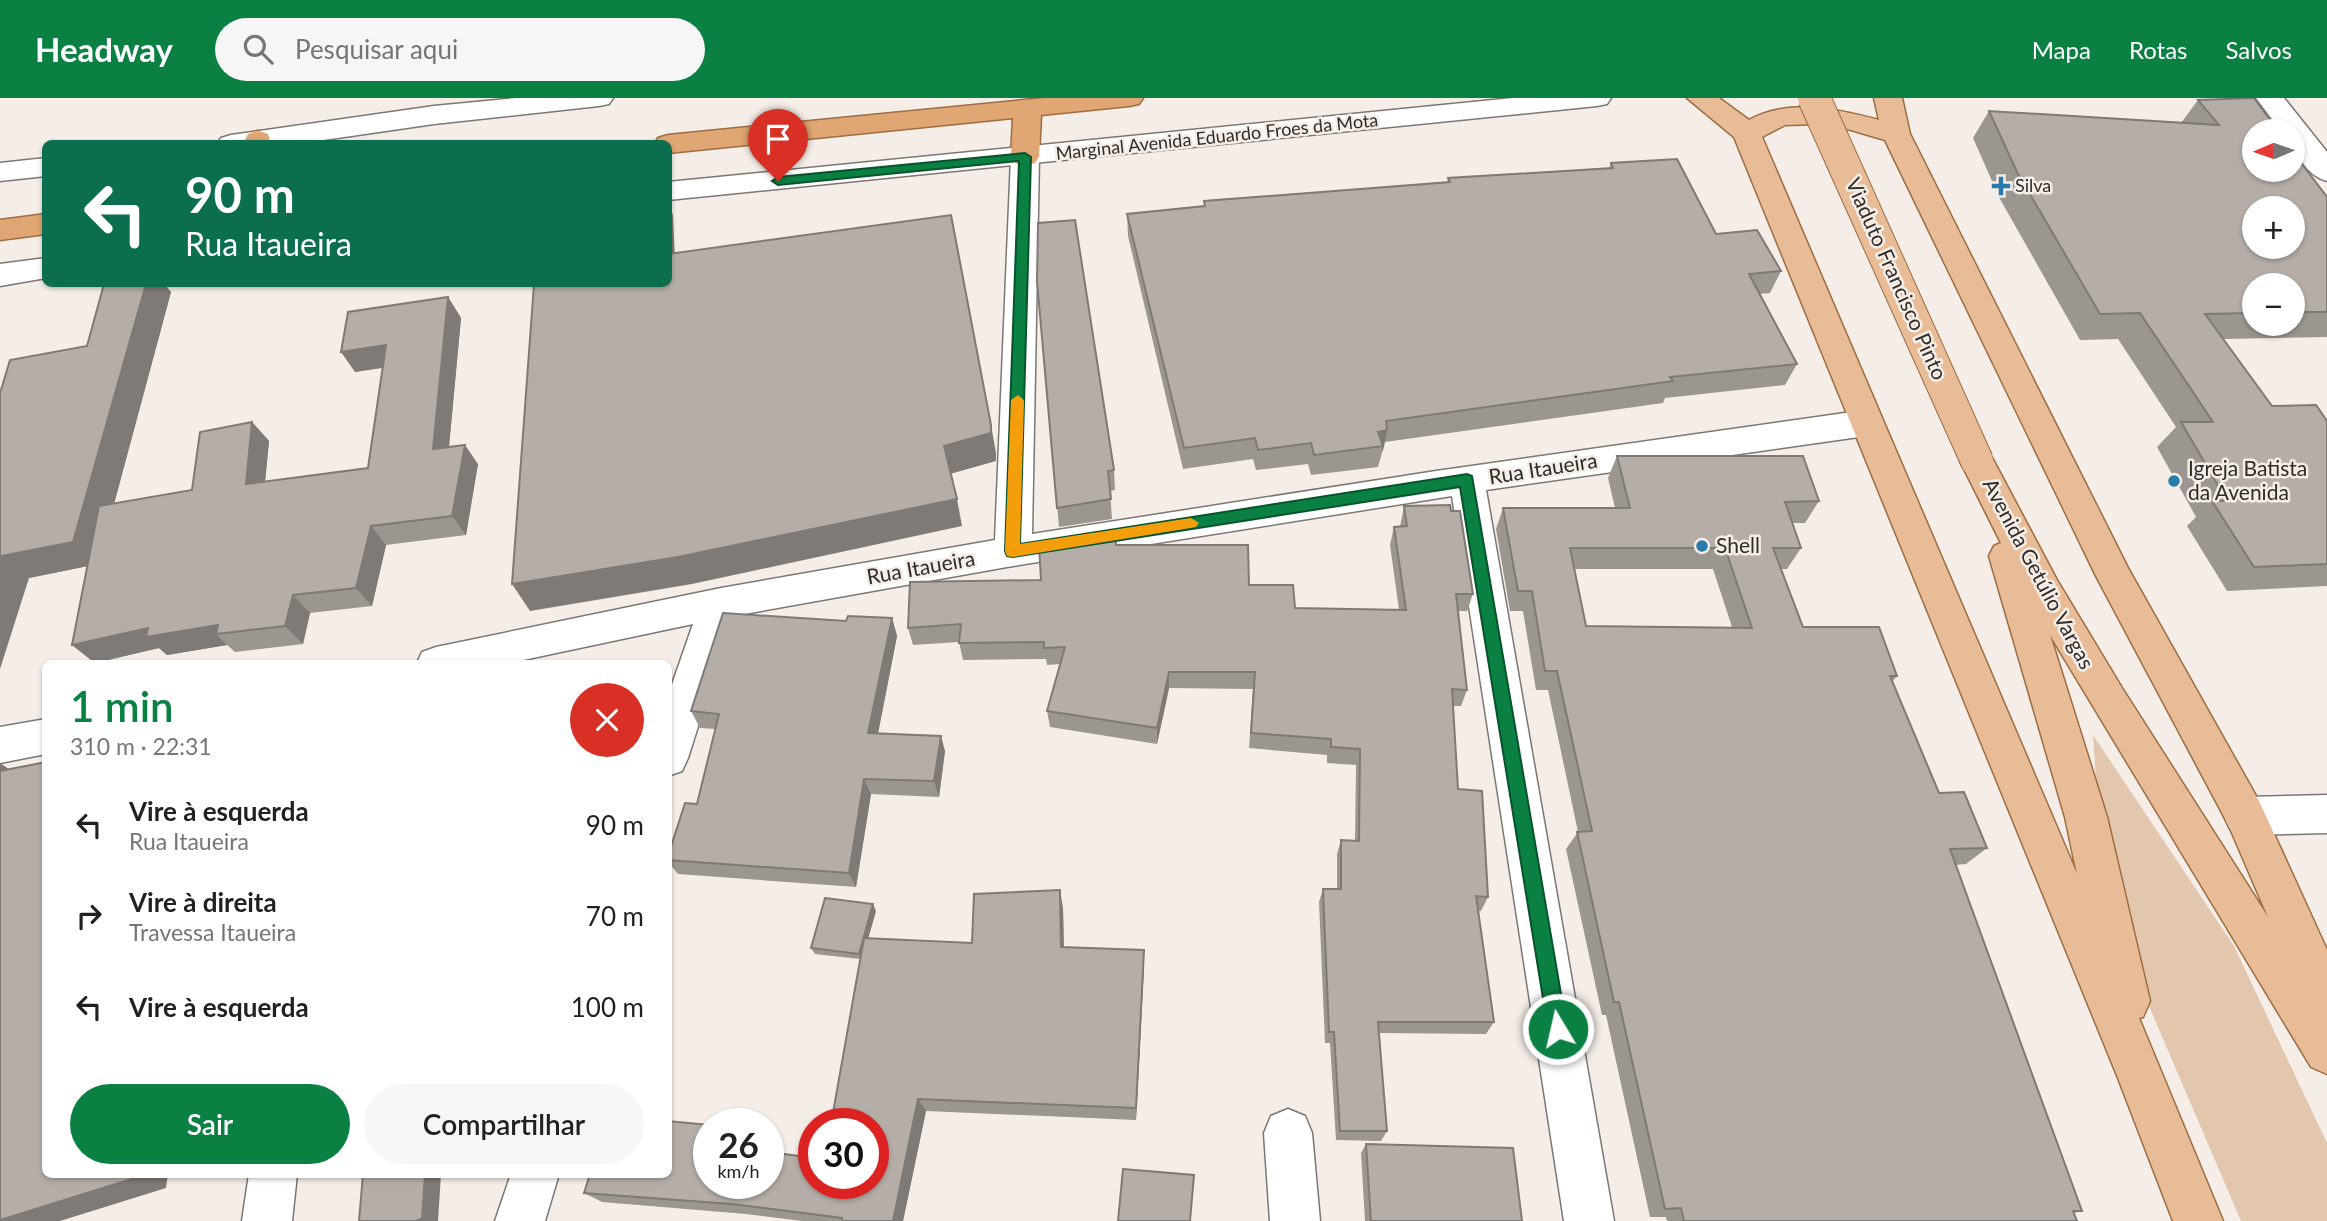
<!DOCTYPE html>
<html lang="pt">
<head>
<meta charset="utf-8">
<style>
  :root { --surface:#fff; --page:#f6f6f6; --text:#202124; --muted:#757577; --accent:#0b8043 }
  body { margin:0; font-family:Lato,sans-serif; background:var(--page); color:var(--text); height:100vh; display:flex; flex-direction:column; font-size:26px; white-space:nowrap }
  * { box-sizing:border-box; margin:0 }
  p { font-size:23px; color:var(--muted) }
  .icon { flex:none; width:38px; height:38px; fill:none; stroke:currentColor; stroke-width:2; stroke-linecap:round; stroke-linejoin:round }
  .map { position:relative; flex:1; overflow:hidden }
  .panel { position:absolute; left:42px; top:562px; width:630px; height:518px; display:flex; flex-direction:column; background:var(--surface); border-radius:10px; box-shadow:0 2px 5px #0004 }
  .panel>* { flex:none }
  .hud { position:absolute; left:42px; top:42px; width:630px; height:147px; border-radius:10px; box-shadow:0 2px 5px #0004; background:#0b6e4f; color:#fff; overflow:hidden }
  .needle { width:46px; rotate:268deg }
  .controls { position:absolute; left:2242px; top:21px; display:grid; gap:14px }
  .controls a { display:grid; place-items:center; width:63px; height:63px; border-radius:50%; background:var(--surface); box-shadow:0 2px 5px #0004; font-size:35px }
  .speed { position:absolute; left:693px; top:1010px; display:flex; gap:14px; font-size:35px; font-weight:700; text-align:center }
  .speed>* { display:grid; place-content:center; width:91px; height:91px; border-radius:50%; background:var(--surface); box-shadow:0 2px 5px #0004; line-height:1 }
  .speed small { font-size:18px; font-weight:400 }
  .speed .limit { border:10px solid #d22; background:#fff; color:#111 }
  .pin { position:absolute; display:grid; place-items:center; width:60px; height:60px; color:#fff; margin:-72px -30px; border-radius:50% 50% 50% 0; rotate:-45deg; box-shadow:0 0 7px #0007 }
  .pin .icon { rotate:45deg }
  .me { position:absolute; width:77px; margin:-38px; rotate:351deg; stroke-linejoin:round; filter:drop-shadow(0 0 5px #0008) }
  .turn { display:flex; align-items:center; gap:24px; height:147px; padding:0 28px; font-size:32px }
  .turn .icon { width:91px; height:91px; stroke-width:2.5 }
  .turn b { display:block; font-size:49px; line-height:60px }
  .round { display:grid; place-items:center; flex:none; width:74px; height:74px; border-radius:37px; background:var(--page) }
  .head { display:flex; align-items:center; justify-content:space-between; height:119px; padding:0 28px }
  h1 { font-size:42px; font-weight:600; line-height:52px; color:var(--accent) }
  .action { display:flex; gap:14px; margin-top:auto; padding:14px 28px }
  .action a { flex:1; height:80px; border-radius:42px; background:var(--accent); color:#fff; font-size:28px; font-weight:600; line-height:80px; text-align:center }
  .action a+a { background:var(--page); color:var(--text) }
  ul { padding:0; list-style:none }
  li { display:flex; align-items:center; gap:21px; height:91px; padding:0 28px }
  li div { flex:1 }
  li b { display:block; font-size:26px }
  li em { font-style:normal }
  header { display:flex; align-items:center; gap:42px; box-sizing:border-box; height:98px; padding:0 35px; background:var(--accent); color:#fff }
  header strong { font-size:33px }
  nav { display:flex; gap:38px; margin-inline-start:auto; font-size:24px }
  .search { width:490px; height:63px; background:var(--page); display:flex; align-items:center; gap:18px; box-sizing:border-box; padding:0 24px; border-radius:38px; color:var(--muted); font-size:26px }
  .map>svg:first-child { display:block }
  .green { fill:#e3c6ae }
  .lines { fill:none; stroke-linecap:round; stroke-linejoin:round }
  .minor-casing { stroke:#7d7771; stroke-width:3 }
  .tertiary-casing { stroke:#7d7771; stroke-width:3 }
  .primary-casing { stroke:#9d6d43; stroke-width:3 }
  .trunk-casing { stroke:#9d6d43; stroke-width:3 }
  .minor { fill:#fff; fill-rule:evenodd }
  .tertiary { fill:#fff; fill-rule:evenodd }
  .primary { fill:#e8bc96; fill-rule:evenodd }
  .trunk { fill:#e0a673; fill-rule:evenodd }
  .primary-bridge-casing { stroke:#9d6d43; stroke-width:34; stroke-linecap:butt }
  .primary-bridge { stroke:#e8bc96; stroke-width:32 }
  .wall { fill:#9c9690; fill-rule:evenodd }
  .shaded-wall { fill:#7f7a76 }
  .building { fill:#b5aea8; stroke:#7f7a76; stroke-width:2; fill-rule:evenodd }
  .route { fill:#0b8043; stroke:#07532c; stroke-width:2 }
  .slow { fill:#f59e0b }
  .poi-dot { fill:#2a7aab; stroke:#f5eee8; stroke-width:2.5 }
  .labels { text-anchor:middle; stroke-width:5; stroke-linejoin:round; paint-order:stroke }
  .far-street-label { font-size:18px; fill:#2f2c2a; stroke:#f5eee8 }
  .far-poi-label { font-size:18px; fill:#2f2c2a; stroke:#f5eee8; text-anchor:start }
  .street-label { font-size:21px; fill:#2f2c2a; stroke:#f5eee8 }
  .poi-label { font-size:21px; fill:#2f2c2a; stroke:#f5eee8; text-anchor:start }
</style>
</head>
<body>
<header>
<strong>Headway</strong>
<div class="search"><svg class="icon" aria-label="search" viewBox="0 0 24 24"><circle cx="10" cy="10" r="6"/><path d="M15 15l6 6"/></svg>Pesquisar aqui</div>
<nav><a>Mapa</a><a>Rotas</a><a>Salvos</a></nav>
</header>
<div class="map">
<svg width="2327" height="1123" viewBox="0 0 2327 1123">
  <rect width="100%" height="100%" fill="#f5eee8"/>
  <!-- green -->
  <path class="green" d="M 2093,637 L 2234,848 L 2327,1045 L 2327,1123 L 2241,1123 L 2104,803 Z"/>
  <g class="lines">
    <defs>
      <path id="minor" d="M 2256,0 L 2284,0 L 2327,54 L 2327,83 C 2307,78 2292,53 2292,33 L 2281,33 Z
        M 1025,50 L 1035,53 L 1039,59 L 1032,436 L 1436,373 L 1866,312 L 1878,316 L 1883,325 L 1878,334 L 1866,338 L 1486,392 L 1614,1123 L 1564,1123 L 1452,398 L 1007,469 L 733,518 L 688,660 L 682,673 L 668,678 L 668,598 L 693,526 L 509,565 L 417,565 L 422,554 L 436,549 L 721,490 L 995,442 L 1011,59 L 1015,53 Z
        M 46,621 L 46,656 L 0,665 L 0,629 Z
        M 2327,697 L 2327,735 L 2245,737 L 2230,731 L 2224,718 L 2230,705 L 2245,699 Z
        M 1288,1011 L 1305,1018 L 1312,1035 L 1320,1123 L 1270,1123 L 1264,1035 L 1271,1018 Z
        M 249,1076 L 297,1076 L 292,1123 L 242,1123 Z
        M 511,1076 L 559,1076 L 545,1123 L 495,1123 Z"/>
      <path id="tertiary" d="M 517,0 L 613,0 L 609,6 L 599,8 L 434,26 L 296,46 L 217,46 L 221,40 L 231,37 L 434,8 Z
        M 1513,0 L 1611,0 L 1607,6 L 1597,8 L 668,102 L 668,84 Z
        M 46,60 L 46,78 L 0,83 L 0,65 Z
        M 46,160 L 46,180 L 0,188 L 0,166 Z"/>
      <path id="primary" d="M 1687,0 L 1719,0 L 1749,22 C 1789,0 1837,11 1879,22 L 1874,0 L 1902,0 L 1910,36 L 2128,470 L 2260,705 L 2327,852 L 2327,976 L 2311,969 L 2050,537 L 2107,719 L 2150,903 L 2143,919 L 2139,920 L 2223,1123 L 2173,1123 L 2118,980 L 1734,39 ZM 1817,26 L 1851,32 L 1885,42 L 2096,478 L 2229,728 L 2268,819 L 2122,590 L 2057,482 L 1989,354 L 1977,350 L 1965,354 L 1960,363 L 2001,445 L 1994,448 L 1989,458 L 2065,719 L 2077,776 L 1762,39 L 1785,27 Z"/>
      <path id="trunk" d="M 1045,0 L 1143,0 L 1139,6 L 1129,8 L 1041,17 L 1039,59 L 1035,65 L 1025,68 L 1015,65 L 1011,59 L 1013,20 L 668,55 L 668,46 L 654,46 L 658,40 L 668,37 Z
        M 258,33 L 268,36 L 271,46 L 243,46 L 248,36 Z
        M 46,116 L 46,136 L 0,142 L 0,122 Z"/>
    </defs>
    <!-- minor casing -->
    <use href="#minor" class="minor-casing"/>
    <!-- tertiary casing -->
    <use href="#tertiary" class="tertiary-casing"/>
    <!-- primary casing -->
    <use href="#primary" class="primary-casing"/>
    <!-- trunk casing -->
    <use href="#trunk" class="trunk-casing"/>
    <!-- minor -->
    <use href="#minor" class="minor"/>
    <!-- tertiary -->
    <use href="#tertiary" class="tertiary"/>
    <!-- primary -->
    <use href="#primary" class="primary"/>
    <!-- trunk -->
    <use href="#trunk" class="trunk"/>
    <defs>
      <path id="primary-bridge" d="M 1814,0 L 1977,363"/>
    </defs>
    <!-- primary-bridge casing -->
    <use href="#primary-bridge" class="primary-bridge-casing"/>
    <!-- primary-bridge -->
    <use href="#primary-bridge" class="primary-bridge"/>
  </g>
  <!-- wall -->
  <path class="wall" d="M 2198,2 L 2327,99 L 2327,239 L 2223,241 L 2272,308 L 2327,323 L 2327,488 L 2227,493 L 2187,428 L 2196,419 L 2157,349 L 2176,329 L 2118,241 L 2080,242 L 2000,101 L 1973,40 L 1989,13 L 2181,25 ZM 2254,187 L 2292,187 L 2292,226 L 2254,226 Z
    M 1611,65 L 1716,136 L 1781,173 L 1770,195 L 1760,196 L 1797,266 L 1785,287 L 1665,300 L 1663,305 L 1385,344 L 1378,369 L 1311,377 L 1308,366 L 1256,372 L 1253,361 L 1183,371 L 1128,138 L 1127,116 L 1204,109 L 1204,103 L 1447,85 L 1448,80 L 1609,70 Z
    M 1037,183 L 1114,372 L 1115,392 L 1110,393 L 1112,421 L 1059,429 Z
    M 104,186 L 164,186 L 171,194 L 114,405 L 192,392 L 252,324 L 269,343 L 265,383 L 368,370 L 382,270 L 355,274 L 448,199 L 461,220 L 449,349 L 478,366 L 466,437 L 386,447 L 372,508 L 310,515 L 303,546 L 235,554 L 227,547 L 167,557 L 159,550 L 95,565 L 72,547 L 88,468 L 29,480 L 87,248 Z
    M 1617,358 L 1819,403 L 1805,425 L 1792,425 L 1801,450 L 1787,471 L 1781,471 L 1803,529 L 1897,578 L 1892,584 L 1939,695 L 1987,750 L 1966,766 L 1955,767 L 2082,1113 L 2074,1115 L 2077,1123 L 1667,1123 L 1666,1119 L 1650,1119 L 1606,917 L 1602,917 L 1566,751 L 1578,734 L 1548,592 L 1536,592 L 1523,513 L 1510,513 L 1496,431 L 1503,410 L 1615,410 L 1608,380 ZM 1574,471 L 1713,471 L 1732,529 L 1586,528 Z
    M 1404,408 L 1473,496 L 1467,513 L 1458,513 L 1467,592 L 1461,608 L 1453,608 L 1458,691 L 1488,799 L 1481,813 L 1478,813 L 1494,924 L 1486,936 L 1379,935 L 1387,1033 L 1381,1043 L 1336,1042 L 1330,945 L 1325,945 L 1319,804 L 1323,791 L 1337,791 L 1337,756 L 1341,742 L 1355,743 L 1356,667 L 1327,665 L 1327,657 L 1249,650 L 1253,591 L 1169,590 L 1157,646 L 1050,629 L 1047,613 L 1060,566 L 1047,567 L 1046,561 L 963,562 L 959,544 L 913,547 L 908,530 L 1041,482 L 1116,447 L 1249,487 L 1295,510 L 1399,512 L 1390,447 L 1394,429 L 1400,429 Z
    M 892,520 L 897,538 L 878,635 L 945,653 L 939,699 L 871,696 L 856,789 L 678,776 L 668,764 L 668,758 L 697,706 L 716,631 L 700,630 L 691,613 L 846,523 Z
    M 1063,810 L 1064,849 L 1144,852 L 1144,868 L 1136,1022 L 926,1013 L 903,1123 L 802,1123 L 746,1116 L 602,1104 L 584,1095 L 709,1085 L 873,1085 L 860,861 L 815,856 L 811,850 L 876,813 L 868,840 L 972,845 Z
    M 1366,1046 L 1522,1123 L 1365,1123 L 1361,1055 Z"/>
  <!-- shaded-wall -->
  <path class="shaded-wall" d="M 668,106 L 673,117 L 676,186 L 668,167 Z
    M 146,186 L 164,186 L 171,194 L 98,466 L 29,480 L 0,571 L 0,463 L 2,458 Z
    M 448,199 L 461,220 L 447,370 L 433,351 Z
    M 386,247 L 399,267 L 355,274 L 341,254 Z
    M 252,324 L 269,343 L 263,405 L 246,386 Z
    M 991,327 L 996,355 L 996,363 L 950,376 L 944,348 Z
    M 1387,332 L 1383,353 L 1382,353 L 1383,348 L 1378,334 Z
    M 465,347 L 478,366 L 466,437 L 452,418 Z
    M 957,401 L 962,428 L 692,486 L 530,513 L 512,486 Z
    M 371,428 L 386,447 L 372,508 L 356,490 Z
    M 293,497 L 310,515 L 303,546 L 285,528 Z
    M 892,520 L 897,538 L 875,651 L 868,635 Z
    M 218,527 L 216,536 L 227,547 L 167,557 L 159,550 L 95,565 L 72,547 L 148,530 Z
    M 1169,574 L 1169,590 L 1157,646 L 1157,630 Z
    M 941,638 L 945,653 L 939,699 L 934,683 Z
    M 0,665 L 19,678 L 0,685 Z
    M 864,681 L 871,696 L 856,789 L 849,775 Z
    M 1060,792 L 1063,810 L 1064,865 L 1061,849 Z
    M 873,806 L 876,813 L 862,862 L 859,856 Z
    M 1144,852 L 1144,868 L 1136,1022 L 1136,1010 Z
    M 918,1001 L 926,1013 L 903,1123 L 893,1123 Z
    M 135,1076 L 168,1076 L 166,1090 L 60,1123 L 0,1123 L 0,1122 Z
    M 425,1076 L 441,1076 L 438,1123 L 415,1123 Z"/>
  <!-- building -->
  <path class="building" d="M 2254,0 L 2278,33 L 2254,33 L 2254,72 L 2292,72 L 2292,53 L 2327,99 L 2327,214 L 2292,214 L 2292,187 L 2254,187 L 2254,215 L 2205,216 L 2272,308 L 2316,307 L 2327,323 L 2327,466 L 2254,469 L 2212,403 L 2227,403 L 2181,324 L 2213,324 L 2140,215 L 2100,216 L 2017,74 L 1989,13 L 2219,27 L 2198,2 ZM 2254,110 L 2292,110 L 2292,149 L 2254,149 Z
    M 1677,61 L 1716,136 L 1757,132 L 1781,173 L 1749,176 L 1797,266 L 1670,279 L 1673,283 L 1386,323 L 1387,332 L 1378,334 L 1383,348 L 1314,357 L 1311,345 L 1258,352 L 1255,340 L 1184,350 L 1127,116 L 1205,108 L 1204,103 L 1450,84 L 1448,80 L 1613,70 L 1611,65 Z
    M 951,117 L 991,327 L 991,335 L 944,348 L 957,401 L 678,459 L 512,486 L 534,186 L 668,186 L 668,156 Z
    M 1075,122 L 1114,372 L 1108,373 L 1111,401 L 1057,410 L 1037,183 L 1038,125 Z
    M 104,186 L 146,186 L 73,444 L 2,458 L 0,463 L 0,292 L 1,292 L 10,262 L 87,248 Z
    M 448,199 L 433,351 L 465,347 L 452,418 L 371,428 L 356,490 L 293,497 L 285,528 L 216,536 L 218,527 L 146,539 L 148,530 L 72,547 L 99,408 L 192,392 L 200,334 L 252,324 L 246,386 L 368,370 L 386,247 L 341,254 L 348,214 Z
    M 1617,358 L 1803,358 L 1819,403 L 1785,404 L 1801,450 L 1773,450 L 1803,529 L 1879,529 L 1897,578 L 1890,578 L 1939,695 L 1964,694 L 1987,750 L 1950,751 L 2082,1113 L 2073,1113 L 2077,1123 L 1684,1123 L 1681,1110 L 1665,1111 L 1619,904 L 1614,904 L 1577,734 L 1592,733 L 1557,573 L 1545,573 L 1532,493 L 1518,493 L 1503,410 L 1630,410 ZM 1570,450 L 1725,450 L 1752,530 L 1586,528 Z
    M 1450,407 L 1451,413 L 1460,413 L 1473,496 L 1456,496 L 1467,592 L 1452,591 L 1458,691 L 1482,693 L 1488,799 L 1476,798 L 1494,924 L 1378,924 L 1387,1033 L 1340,1033 L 1334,934 L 1329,934 L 1323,791 L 1341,791 L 1341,742 L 1359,743 L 1360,651 L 1331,649 L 1331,641 L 1251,635 L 1255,574 L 1169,574 L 1157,630 L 1047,613 L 1065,549 L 1044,550 L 1044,544 L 959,545 L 961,526 L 908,530 L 910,484 L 1041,482 L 1039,448 L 1115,436 L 1116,447 L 1248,447 L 1249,487 L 1293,487 L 1295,510 L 1406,512 L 1394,429 L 1407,428 L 1404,408 Z
    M 723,515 L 846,523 L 848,518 L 892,520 L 868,635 L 941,638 L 934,683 L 864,681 L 849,775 L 668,762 L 668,758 L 685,705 L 697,706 L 719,616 L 691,613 Z
    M 623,564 L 623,565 L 564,565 Z
    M 46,664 L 46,1076 L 135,1076 L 135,1080 L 0,1122 L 0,673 Z
    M 1060,792 L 1061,849 L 1144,852 L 1136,1010 L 918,1001 L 893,1123 L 842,1123 L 842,1120 L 732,1106 L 584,1095 L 590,1076 L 668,1076 L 668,1023 L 709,1027 L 709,1085 L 768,1085 L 768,1054 L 814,1060 L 814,1085 L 873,1085 L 873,1026 L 831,1026 L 864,840 L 972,845 L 974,796 Z
    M 825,800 L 873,806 L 859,856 L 811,850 Z
    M 1366,1046 L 1513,1050 L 1522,1123 L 1371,1123 Z
    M 1123,1071 L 1194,1077 L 1190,1123 L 1118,1123 Z
    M 363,1076 L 425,1076 L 422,1121 L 415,1123 L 359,1123 Z"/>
  <!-- route -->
  <path class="route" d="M 1025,55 L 1031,59 L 1020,446 L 1467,376 L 1472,378 L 1567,931 L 1564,938 L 1558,940 L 1551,938 L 1548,931 L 1460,389 L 1013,459 L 1007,458 L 1005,453 L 1019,63 L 778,87 L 772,83 L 778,79 Z"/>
  <!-- slow -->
  <path class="slow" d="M 1018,297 L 1024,302 L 1020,446 L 1191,420 L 1199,425 L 1196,429 L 1013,459 L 1007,458 L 1005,453 L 1011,302 Z"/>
  <!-- markers -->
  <g class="poi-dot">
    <path d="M1997.5 77.5h7v7h7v7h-7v7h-7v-7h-7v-7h7z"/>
    <circle cx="2174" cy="383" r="7"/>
    <circle cx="1702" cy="448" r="7"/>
  </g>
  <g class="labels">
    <!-- far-street labels -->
    <g class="far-street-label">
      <text transform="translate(1217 39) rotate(-6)" y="6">Marginal Avenida Eduardo Froes da Mota</text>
    </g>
    <!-- far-poi labels -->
    <g class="far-poi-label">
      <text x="2015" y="94">Silva</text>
    </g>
    <!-- street labels -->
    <g class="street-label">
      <text transform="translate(1896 181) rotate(66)" y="7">Viaduto Francisco Pinto</text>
      <text transform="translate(1543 371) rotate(-9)" y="7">Rua Itaueira</text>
      <text transform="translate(921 470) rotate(-10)" y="7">Rua Itaueira</text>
      <text transform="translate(2038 476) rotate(62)" y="7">Avenida Getúlio Vargas</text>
    </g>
    <!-- poi labels -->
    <g class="poi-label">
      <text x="2188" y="378">Igreja Batista<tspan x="2188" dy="24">da Avenida</tspan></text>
      <text x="1716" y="455">Shell</text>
    </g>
  </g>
</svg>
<div class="controls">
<a><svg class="needle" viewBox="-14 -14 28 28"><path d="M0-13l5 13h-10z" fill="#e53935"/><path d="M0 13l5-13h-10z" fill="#757577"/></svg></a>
<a>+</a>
<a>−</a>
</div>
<div class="speed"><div>26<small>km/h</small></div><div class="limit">30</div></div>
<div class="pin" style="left:778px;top:83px;background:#d93025"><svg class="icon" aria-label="arrive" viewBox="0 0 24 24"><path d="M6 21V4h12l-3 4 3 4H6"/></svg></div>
<svg class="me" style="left:1558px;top:931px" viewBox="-20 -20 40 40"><circle r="17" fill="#0b8043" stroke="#fff" stroke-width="3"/><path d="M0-11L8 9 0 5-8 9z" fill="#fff"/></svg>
<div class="hud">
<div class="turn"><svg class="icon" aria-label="left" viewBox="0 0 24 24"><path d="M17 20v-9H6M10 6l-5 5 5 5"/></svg><div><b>90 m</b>Rua Itaueira</div></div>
</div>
<section class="panel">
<div class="head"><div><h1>1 min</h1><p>310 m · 22:31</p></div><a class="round" style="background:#d93025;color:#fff"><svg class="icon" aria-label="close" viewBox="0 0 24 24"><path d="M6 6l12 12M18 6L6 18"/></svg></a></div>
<ul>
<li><svg class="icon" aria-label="left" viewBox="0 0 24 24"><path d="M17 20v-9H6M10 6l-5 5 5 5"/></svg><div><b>Vire à esquerda</b><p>Rua Itaueira</p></div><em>90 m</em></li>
<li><svg class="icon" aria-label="right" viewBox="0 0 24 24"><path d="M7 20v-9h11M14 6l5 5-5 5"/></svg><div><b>Vire à direita</b><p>Travessa Itaueira</p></div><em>70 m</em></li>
<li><svg class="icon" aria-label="left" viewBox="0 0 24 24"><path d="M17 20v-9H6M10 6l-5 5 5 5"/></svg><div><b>Vire à esquerda</b></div><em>100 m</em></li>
</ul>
<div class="action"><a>Sair</a><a>Compartilhar</a></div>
</section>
</div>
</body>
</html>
